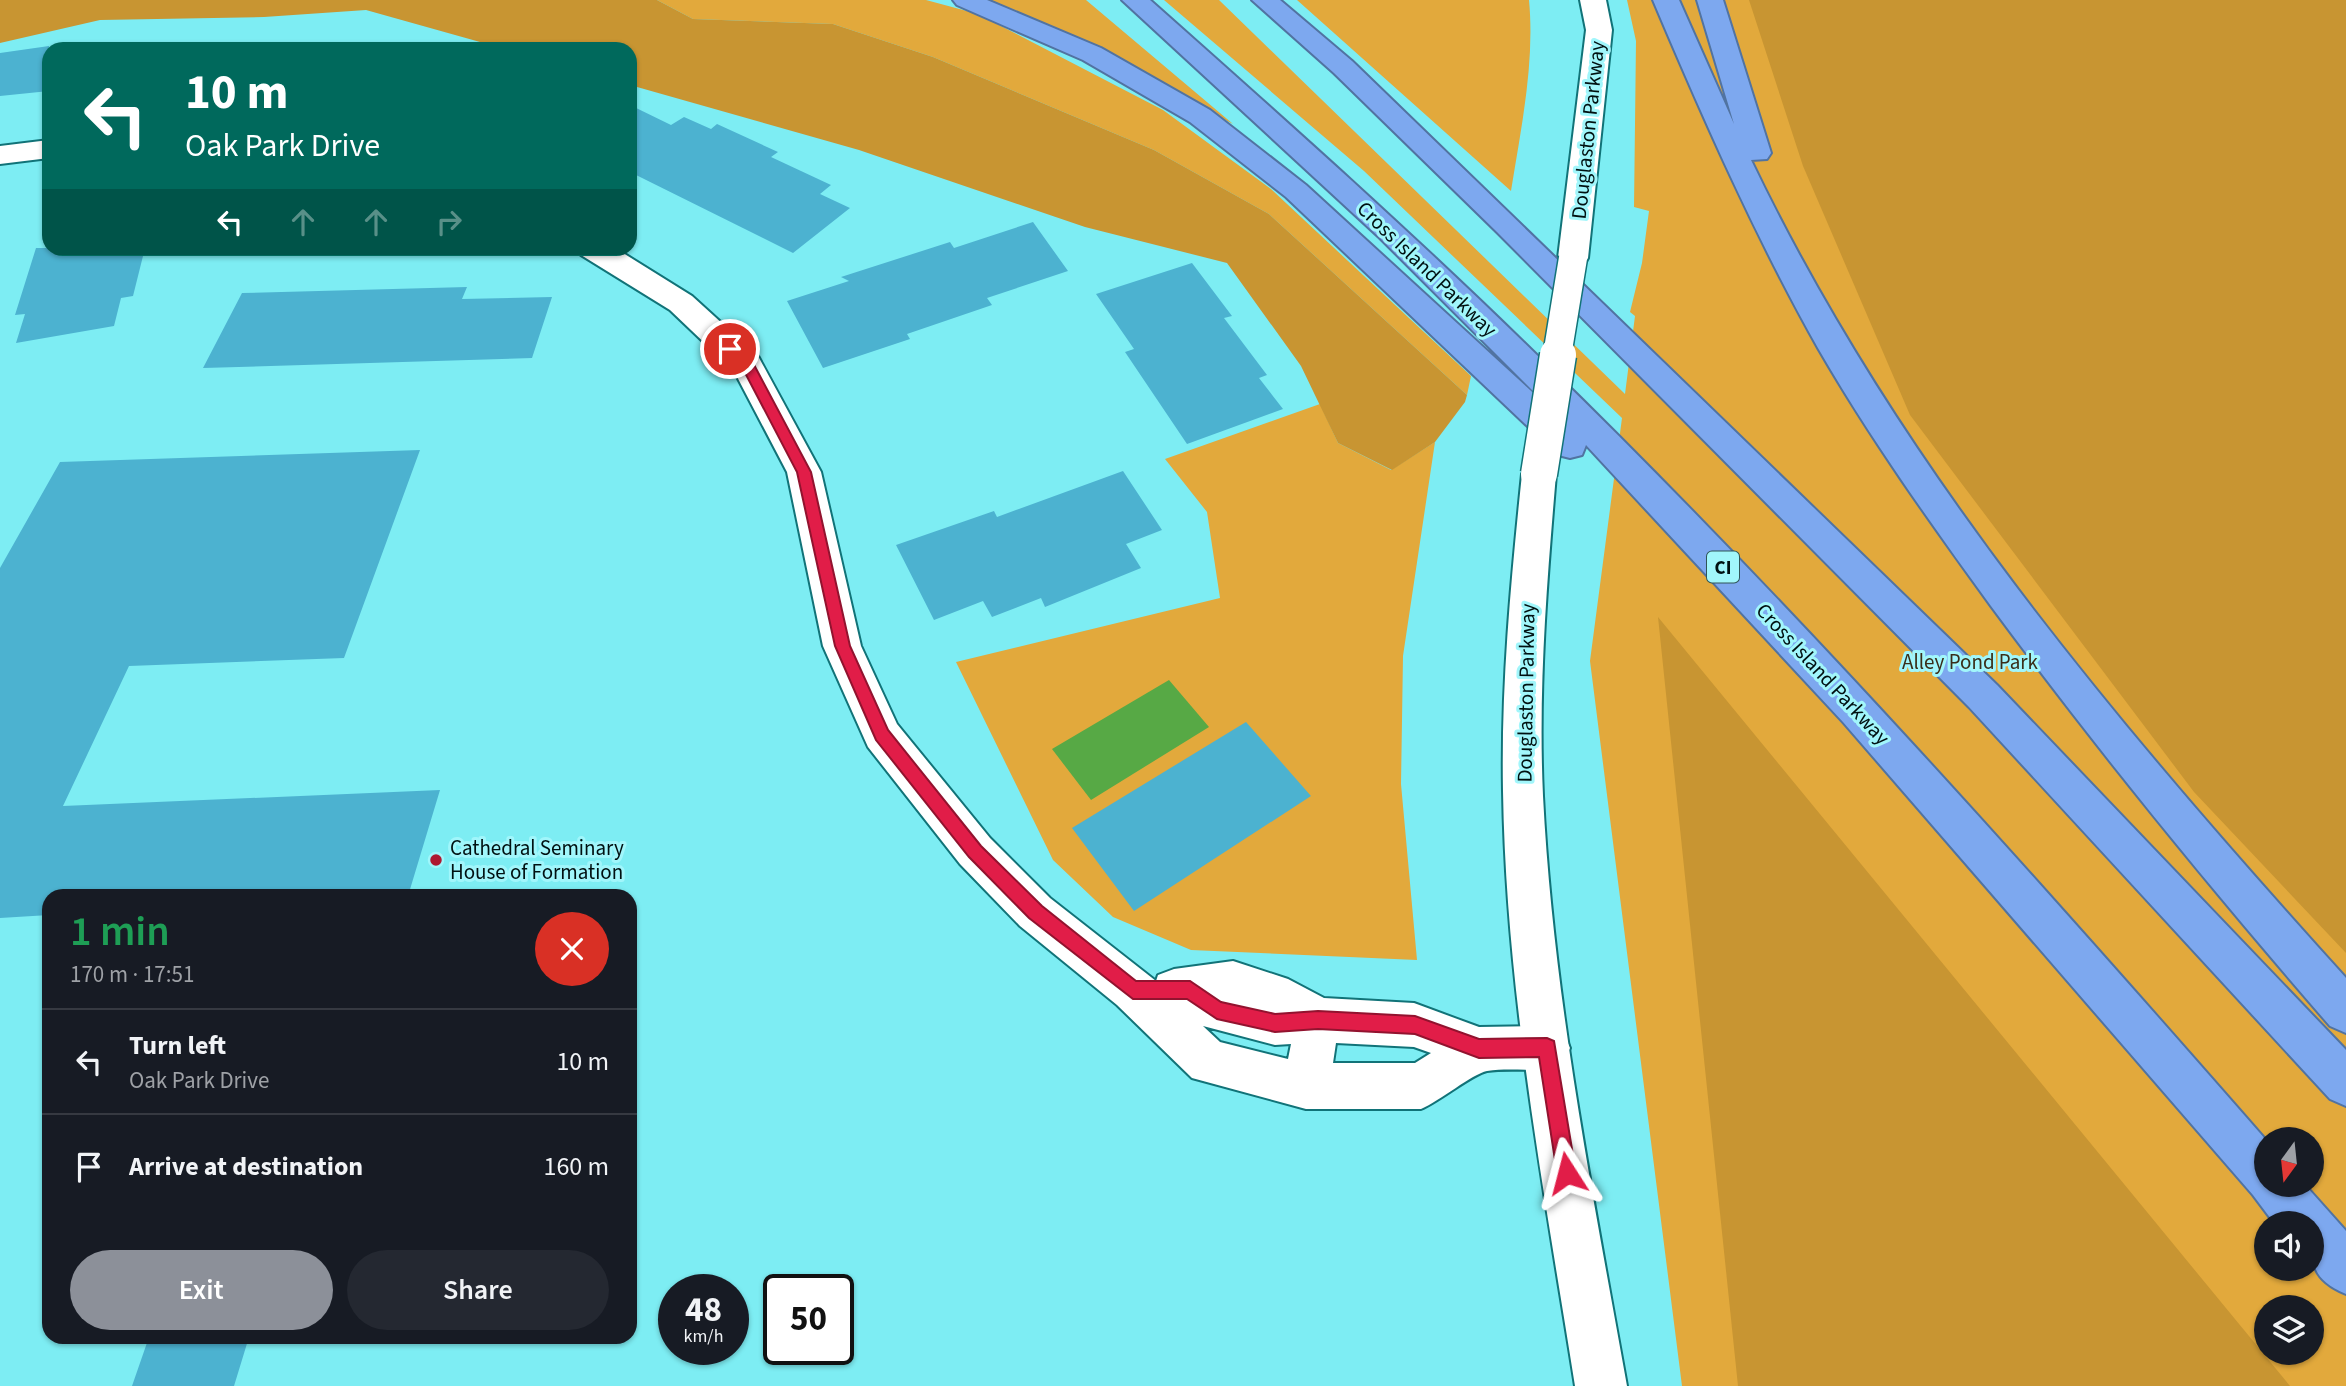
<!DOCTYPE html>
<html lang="en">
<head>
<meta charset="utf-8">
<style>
  :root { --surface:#171b24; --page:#242831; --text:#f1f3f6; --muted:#9ea1a6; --line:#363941; --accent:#8c9099 }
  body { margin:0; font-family:"Source Sans 3",sans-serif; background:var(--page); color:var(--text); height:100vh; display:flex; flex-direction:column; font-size:26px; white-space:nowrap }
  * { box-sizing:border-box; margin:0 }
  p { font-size:23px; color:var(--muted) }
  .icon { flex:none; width:38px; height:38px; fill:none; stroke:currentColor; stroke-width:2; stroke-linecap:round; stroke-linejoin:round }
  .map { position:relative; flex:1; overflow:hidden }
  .panel { position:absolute; left:42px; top:889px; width:595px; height:455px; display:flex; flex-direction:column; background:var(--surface); border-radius:21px; box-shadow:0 2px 5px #0004 }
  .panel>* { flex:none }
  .guide { position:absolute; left:42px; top:42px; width:595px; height:214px; border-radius:21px; box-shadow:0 2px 5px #0004; background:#00695c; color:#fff; overflow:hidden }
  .needle { width:46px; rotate:195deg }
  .fabs { position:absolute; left:2254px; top:1127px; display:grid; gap:14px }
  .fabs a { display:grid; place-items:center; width:70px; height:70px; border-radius:50%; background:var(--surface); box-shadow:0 2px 5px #0004; font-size:35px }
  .speed { position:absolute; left:658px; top:1274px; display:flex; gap:14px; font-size:35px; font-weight:700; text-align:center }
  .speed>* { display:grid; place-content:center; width:91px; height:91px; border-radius:50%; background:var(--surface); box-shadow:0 2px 5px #0004; line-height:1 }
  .speed small { font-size:18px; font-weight:400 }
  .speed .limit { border:4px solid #111; border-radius:10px; background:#fff; color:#111 }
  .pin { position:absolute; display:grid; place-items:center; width:60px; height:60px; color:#fff; margin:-30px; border:4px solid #fff; border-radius:50%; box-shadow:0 2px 7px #0007 }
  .me { position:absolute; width:77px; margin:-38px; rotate:351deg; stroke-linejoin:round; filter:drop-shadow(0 0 5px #0008) }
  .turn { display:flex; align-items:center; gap:24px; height:147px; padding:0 28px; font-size:32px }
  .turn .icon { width:91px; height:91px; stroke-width:2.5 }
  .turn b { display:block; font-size:49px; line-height:60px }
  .lanes { display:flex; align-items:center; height:66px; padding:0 28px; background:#0003; justify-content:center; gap:35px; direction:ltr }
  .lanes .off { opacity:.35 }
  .round { display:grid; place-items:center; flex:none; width:74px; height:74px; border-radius:37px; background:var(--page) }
  .summary { display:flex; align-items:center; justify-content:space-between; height:119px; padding:0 28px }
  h1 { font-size:42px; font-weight:600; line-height:52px; color:#1e9e55 }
  .action { display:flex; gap:14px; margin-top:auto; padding:14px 28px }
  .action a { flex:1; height:80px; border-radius:42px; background:var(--accent); color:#fff; font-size:28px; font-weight:600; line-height:80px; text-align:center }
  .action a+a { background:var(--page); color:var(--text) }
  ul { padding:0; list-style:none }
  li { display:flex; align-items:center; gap:21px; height:105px; padding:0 28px; border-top:2px solid var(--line) }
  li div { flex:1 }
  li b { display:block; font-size:26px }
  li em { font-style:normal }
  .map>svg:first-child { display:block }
  .green { fill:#e2a93c; fill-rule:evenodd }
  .forest { fill:#c89532 }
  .water { fill:#57a945 }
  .building { fill:#4cb2d0 }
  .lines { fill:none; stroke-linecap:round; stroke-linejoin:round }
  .minor-casing { stroke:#117378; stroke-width:4 }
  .secondary-casing { stroke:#117378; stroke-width:4 }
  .motorway-casing { stroke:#5173a1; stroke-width:4 }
  .minor { fill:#fff; fill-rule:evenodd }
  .secondary { fill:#fff; fill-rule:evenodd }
  .motorway { fill:#7da8ef; fill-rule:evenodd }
  .secondary-bridge-far1-casing { stroke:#117378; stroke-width:31; stroke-linecap:butt }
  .secondary-bridge-casing { stroke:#117378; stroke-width:39; stroke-linecap:butt }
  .secondary-bridge-far1 { stroke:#fff; stroke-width:28 }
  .secondary-bridge { stroke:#fff; stroke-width:36 }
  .route { fill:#e11d48; stroke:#92132f; stroke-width:2 }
  .poi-dot { fill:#ad1830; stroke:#a1f6fb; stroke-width:2.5 }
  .labels { text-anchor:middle; stroke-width:6; stroke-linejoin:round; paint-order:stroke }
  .shield { fill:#a1f6fb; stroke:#305557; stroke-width:2 }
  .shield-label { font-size:19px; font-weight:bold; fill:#001011 }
  .street-label { font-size:21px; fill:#001011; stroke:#a1f6fb }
  .park-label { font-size:21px; fill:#3a2e19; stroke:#a1f6fb }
  .poi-label { font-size:21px; fill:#001011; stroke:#a1f6fb; text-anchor:start }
</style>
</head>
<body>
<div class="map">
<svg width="2346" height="1386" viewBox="0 0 2346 1386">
  <rect width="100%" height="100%" fill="#7dedf3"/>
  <!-- green -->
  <path class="green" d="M 657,0 L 926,0 L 978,14 L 1163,110 L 1271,189 L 1471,376 L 1467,395 L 1269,214 L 1154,150 L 933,57 L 833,24 L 693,19 Z
    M 981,0 L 1086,0 L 1233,124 L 1041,23 Z
    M 1164,0 L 1219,0 L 1625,394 L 1635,316 L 1630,312 L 1642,263 L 1649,211 L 1634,207 L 1636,41 L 1627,0 L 2346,0 L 2346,1386 L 1682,1386 L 1590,661 L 1622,418 L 1364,171 ZM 2266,1139 L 2312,1139 L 2312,1185 L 2266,1185 ZM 2266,1223 L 2312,1223 L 2312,1269 L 2266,1269 ZM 2266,1307 L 2312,1307 L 2312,1353 L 2266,1353 Z
    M 1297,0 L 1529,0 C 1535,63 1521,128 1511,191 Z
    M 1320,404 L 1338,443 L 1391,470 L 1435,442 L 1403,656 L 1401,784 L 1417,960 L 1191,950 L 1113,917 L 1053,860 L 956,662 L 1220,598 L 1207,512 L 1165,459 Z"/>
  <!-- forest -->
  <path class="forest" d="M 0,0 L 657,0 L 693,19 L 833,24 L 933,57 L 1154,150 L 1269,214 L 1467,395 L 1465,402 L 1435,442 L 1392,470 L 1338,443 L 1301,366 L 1227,263 L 1085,227 L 859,150 L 630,85 L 630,49 L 505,49 L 366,10 L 264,17 L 100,20 L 0,43 Z
    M 1749,0 L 2346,0 L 2346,953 L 2194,792 L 1910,415 L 1803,166 Z
    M 1658,617 L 2290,1386 L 1738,1386 Z"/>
  <!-- water -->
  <path class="water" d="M 1169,680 L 1209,727 L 1091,800 L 1052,749 Z"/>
  <!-- building -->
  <path class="building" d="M 49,46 L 49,91 L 0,96 L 0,53 Z
    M 630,105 L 671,125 L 684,117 L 711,129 L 717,124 L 778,152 L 771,157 L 831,185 L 820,194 L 850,208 L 793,253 L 630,172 Z
    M 1033,222 L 1068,271 L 987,298 L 992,305 L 907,334 L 910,339 L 823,368 L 787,301 L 849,281 L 841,277 L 950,242 L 954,248 Z
    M 36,248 L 145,248 L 133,296 L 121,298 L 114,326 L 16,343 L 25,314 L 15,315 Z
    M 1192,263 L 1232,316 L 1224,318 L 1267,375 L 1259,378 L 1283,409 L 1187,444 L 1125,352 L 1134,349 L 1096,294 Z
    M 467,287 L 462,299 L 552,297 L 532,358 L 203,368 L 242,293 Z
    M 420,450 L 344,658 L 129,666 L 63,806 L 440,790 L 408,896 L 49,896 L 49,915 L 0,918 L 0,568 L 60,462 Z
    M 1123,471 L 1162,530 L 1126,544 L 1141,568 L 1045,607 L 1041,598 L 992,617 L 983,601 L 934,620 L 896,545 L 994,511 L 997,517 Z
    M 1246,722 L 1311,796 L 1134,911 L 1072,828 Z
    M 149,1337 L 249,1337 L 234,1386 L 132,1386 Z"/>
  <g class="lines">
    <defs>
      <path id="minor" d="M 49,140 L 49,158 L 0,164 L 0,146 Z
        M 577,248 L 615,248 L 692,296 L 758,356 L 821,472 L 861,646 L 897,724 L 990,838 L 1050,898 L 1156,981 L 1158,975 L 1174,969 L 1233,961 L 1288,979 L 1324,998 L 1414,1003 L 1479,1027 L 1547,1026 L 1563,1032 L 1570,1048 L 1563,1064 C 1538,1074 1514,1067 1487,1071 C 1472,1074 1440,1101 1421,1109 L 1306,1109 L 1192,1078 L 1117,1005 L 1020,926 L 960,864 L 868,747 L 823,646 L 787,472 L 734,371 L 670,310 L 581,255 ZM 1203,1026 L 1275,1045 L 1291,1044 L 1288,1059 L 1220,1042 ZM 1336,1043 L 1414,1047 L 1431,1053 L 1415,1063 L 1333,1063 Z"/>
      <path id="secondary" d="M 1580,0 L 1606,0 L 1612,30 L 1588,258 L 1584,265 L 1573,268 L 1562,265 L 1558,258 L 1586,30 Z
        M 1539,461 L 1551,465 L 1556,474 C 1547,581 1538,688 1543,796 C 1553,994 1592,1191 1627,1386 L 1575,1386 C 1544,1190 1506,991 1503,791 C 1501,685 1511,580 1522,474 L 1527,465 Z"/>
      <path id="motorway" d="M 953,0 L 987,0 L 1101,48 L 1210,110 L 1306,185 L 1554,412 L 1380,238 L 1122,0 L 1150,0 C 1284,119 1418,238 1546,364 C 1798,610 2034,875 2266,1140 L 2266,1185 L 2305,1185 L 2346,1231 L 2346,1294 C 2308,1278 2312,1260 2312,1223 L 2274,1223 L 2253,1195 L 1843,722 L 1586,445 L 1582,455 L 1570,458 L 1558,455 L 1286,197 L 1190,122 L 1083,60 L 957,5 Z
        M 1252,0 L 1280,0 L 1352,61 L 1997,685 L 2346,1050 L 2346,1106 L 2330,1099 L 1969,707 L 1497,232 L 1334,73 Z
        M 1653,0 L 1679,0 L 1734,124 L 1697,0 L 1723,0 L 1771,153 L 1767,159 L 1751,160 C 1897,466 2120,728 2346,978 L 2346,1033 L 2330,1026 C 2212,890 2098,751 1991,606 C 1930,522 1870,438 1818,348 C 1755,236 1703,118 1653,0 Z"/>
    </defs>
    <!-- minor casing -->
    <use href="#minor" class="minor-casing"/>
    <!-- secondary casing -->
    <use href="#secondary" class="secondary-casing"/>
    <!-- motorway casing -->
    <use href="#motorway" class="motorway-casing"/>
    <!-- minor -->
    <use href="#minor" class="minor"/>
    <!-- secondary -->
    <use href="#secondary" class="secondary"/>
    <!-- motorway -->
    <use href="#motorway" class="motorway"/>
    <defs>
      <path id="secondary-bridge-far1" d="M 1557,356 L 1573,258"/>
      <path id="secondary-bridge" d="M 1539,474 L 1558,355"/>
    </defs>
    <!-- secondary-bridge-far1 casing -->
    <use href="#secondary-bridge-far1" class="secondary-bridge-far1-casing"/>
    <!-- secondary-bridge casing -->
    <use href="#secondary-bridge" class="secondary-bridge-casing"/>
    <!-- secondary-bridge-far1 -->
    <use href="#secondary-bridge-far1" class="secondary-bridge-far1"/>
    <!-- secondary-bridge -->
    <use href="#secondary-bridge" class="secondary-bridge"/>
  </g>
  <!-- route -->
  <path class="route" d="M 730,344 L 752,361 L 811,472 L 850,646 L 888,730 L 981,846 L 1042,906 L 1136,981 L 1190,981 L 1221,1002 L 1275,1014 L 1318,1011 L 1415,1016 L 1479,1039 L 1547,1038 L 1554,1041 L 1576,1173 L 1574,1180 L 1567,1183 L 1560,1180 L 1557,1173 L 1539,1057 L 1479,1058 L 1415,1034 L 1318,1029 L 1275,1032 L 1217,1019 L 1187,999 L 1133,999 L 1029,918 L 969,857 L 876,740 L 835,646 L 797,472 L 742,367 L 724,349 Z"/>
  <!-- markers -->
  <circle class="poi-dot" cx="436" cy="860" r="7"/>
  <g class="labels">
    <!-- shield labels -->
    <rect class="shield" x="1707" y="551.5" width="32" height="31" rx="5"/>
    <g class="shield-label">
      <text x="1723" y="574">CI</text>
    </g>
    <!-- street labels -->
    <g class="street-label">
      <text transform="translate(1588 130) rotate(-84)" y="7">Douglaston Parkway</text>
      <text transform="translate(1427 269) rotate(44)" y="7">Cross Island Parkway</text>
      <text transform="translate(1823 674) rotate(47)" y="7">Cross Island Parkway</text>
      <text transform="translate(1526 693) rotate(-89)" y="7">Douglaston Parkway</text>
    </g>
    <!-- park labels -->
    <g class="park-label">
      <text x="1970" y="669">Alley Pond Park</text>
    </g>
    <!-- poi labels -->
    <g class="poi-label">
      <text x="450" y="855">Cathedral Seminary<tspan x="450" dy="24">House of Formation</tspan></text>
    </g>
  </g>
</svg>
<div class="fabs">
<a><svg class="needle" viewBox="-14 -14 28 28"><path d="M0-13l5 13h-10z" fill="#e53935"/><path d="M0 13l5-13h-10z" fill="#9ea1a6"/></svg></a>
<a><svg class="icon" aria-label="sound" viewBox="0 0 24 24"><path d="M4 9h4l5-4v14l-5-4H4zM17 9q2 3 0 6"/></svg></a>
<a><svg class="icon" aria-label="layers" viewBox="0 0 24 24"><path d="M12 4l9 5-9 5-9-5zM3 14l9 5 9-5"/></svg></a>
</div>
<div class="speed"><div>48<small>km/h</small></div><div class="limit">50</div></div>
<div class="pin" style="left:730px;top:349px;background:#d93025"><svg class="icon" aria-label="arrive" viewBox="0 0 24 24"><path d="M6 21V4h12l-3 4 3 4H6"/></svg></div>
<svg class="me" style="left:1567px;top:1173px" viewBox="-20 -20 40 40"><path d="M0-17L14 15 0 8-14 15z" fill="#e11d48" stroke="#fff" stroke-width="4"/></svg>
<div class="guide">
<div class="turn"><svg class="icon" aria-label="left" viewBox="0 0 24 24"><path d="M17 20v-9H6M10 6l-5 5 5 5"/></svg><div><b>10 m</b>Oak Park Drive</div></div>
<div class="lanes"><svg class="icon" aria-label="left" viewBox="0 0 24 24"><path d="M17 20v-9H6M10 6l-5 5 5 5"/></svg><svg class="icon off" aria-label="ahead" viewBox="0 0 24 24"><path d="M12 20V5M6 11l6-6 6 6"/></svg><svg class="icon off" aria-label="ahead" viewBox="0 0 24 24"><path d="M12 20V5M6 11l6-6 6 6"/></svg><svg class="icon off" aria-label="right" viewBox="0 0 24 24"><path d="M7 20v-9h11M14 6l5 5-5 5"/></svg></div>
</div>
<section class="panel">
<div class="summary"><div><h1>1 min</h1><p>170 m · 17:51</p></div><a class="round" style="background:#d93025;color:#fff"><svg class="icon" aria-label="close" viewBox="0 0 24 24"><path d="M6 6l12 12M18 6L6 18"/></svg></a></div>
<ul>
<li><svg class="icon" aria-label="left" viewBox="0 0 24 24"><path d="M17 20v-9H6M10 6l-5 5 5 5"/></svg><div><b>Turn left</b><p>Oak Park Drive</p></div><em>10 m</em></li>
<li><svg class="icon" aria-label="arrive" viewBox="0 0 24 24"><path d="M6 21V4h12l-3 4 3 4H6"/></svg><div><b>Arrive at destination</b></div><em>160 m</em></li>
</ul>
<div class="action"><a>Exit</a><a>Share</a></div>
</section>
</div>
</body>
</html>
